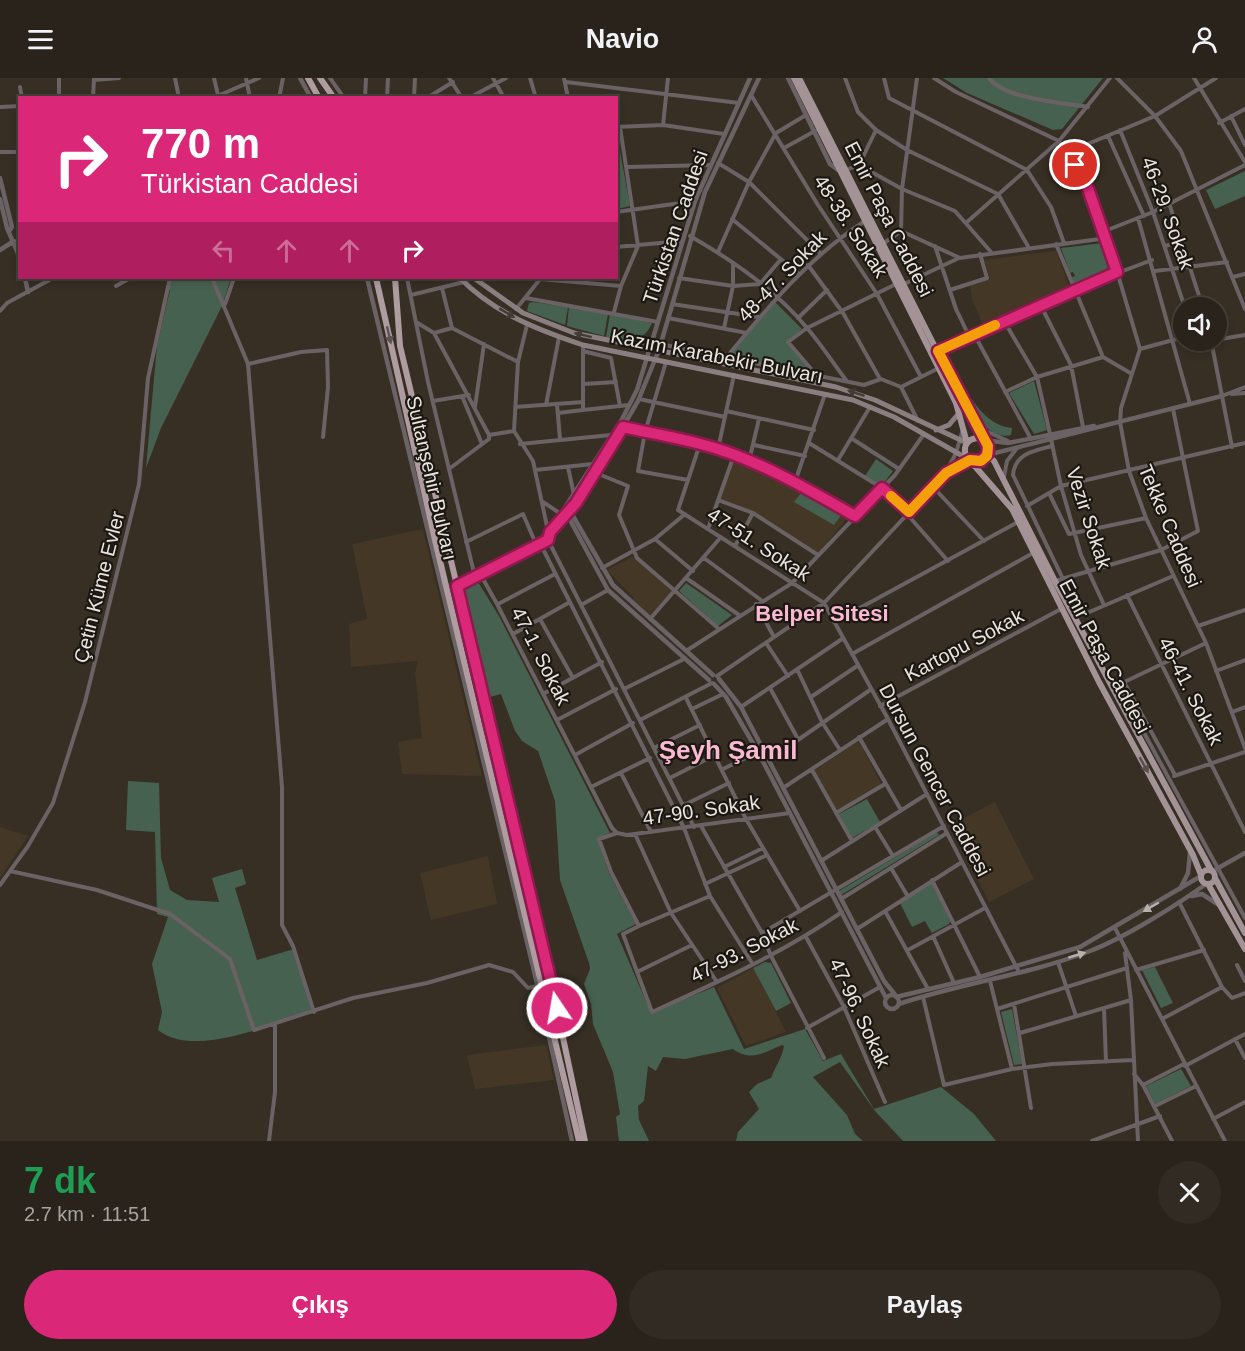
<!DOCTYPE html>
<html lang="tr">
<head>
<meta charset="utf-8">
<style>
  :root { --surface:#29231b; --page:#312b24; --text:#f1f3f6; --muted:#a5a4a3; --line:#45403a; --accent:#db2777 }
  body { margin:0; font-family:Arial,sans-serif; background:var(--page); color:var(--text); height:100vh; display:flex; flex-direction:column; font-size:22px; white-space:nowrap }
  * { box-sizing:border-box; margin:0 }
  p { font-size:20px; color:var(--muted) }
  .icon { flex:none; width:33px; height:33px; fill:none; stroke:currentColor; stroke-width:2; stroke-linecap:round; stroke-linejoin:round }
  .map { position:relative; height:1063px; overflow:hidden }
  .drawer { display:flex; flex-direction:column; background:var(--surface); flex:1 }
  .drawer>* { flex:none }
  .top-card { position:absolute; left:18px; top:18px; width:600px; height:183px; border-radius:0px; box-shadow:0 3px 9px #0003,0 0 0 2px var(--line); background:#db2777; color:#fff; overflow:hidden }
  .controls { position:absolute; left:1173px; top:219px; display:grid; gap:12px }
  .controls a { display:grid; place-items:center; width:54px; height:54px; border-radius:50%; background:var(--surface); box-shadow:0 3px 9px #0003,0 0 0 2px var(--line); font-size:30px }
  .pin { position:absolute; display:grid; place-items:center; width:51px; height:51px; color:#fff; margin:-26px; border:3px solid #fff; border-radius:50%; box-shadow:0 2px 6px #0007 }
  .me { position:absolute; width:66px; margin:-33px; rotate:348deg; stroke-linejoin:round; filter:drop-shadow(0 0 4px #0008) }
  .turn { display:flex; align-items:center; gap:21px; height:126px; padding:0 24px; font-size:27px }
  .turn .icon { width:78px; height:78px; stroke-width:2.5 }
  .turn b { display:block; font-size:42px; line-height:51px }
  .lanes { display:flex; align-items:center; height:57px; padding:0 24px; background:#0003; justify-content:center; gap:30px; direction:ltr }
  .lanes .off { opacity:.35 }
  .round { display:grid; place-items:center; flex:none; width:63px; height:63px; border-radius:32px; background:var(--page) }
  .head { display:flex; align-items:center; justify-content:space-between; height:102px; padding:0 24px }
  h1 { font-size:36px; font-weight:600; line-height:45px; color:#1e9e55 }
  .button { display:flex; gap:12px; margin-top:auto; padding:12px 24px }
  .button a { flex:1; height:69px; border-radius:36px; background:var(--accent); color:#fff; font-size:24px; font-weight:600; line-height:69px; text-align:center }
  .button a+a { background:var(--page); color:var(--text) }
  header { display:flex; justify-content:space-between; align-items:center; height:78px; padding:0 24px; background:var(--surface); font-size:27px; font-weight:600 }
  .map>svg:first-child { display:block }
  .built { fill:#443726 }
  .green { fill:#476150 }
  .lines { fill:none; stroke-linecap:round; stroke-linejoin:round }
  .minor { stroke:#6a6264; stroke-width:4 }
  .tertiary { stroke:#6a6264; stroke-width:4.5 }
  .secondary { stroke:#8a7e80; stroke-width:5 }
  .primary { stroke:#a39396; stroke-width:6 }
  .trunk { stroke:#ae9ca0; stroke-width:6 }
  .oneway { fill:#423b38 }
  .oneway2 { fill:#5d5352 }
  .oneway3 { fill:#584f4d }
  .oneway4 { fill:#b7b1ad }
  .route-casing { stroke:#8e194d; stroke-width:15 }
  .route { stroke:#db2777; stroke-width:10 }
  .slow { stroke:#f59e0b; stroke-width:10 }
  .labels { text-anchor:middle; stroke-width:4.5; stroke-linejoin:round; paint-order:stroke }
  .street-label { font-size:20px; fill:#ebe5de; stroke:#1b1712 }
  .quarter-label { font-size:22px; font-weight:bold; fill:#fab9d1; stroke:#1b1712 }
  .district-label { font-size:26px; font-weight:bold; fill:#fab9d1; stroke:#1b1712 }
</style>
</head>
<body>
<header><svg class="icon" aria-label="menu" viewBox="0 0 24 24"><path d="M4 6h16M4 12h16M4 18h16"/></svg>Navio<svg class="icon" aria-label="person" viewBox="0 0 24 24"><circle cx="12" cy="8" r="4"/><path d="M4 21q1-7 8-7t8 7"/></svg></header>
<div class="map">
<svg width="1245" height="1063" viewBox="0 0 1245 1063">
  <rect width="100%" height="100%" fill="#372f24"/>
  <!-- built -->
  <path class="built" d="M 1056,173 L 1070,210 L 984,249 L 972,222 L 970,205 L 990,201 L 984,182 Z
    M 733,381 L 809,413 L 847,440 L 818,476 L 754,434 L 719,422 Z
    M 423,451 L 482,698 L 402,696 L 398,664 L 422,660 L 415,595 L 418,583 L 351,589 L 349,546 L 367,541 L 352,466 Z
    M 634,478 L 673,514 L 652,539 L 633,522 L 634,520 L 607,492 Z
    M 859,663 L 882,707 L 836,733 L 814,693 Z
    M 995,724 L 1034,801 L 989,824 L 950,747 Z
    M 0,749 L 28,758 L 0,800 Z
    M 488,778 L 497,826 L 431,842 L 420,795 Z
    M 753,890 L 786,954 L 746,968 L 717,910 Z
    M 546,967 L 554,1002 L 475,1011 L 467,977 Z"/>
  <!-- green -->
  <path class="green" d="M 943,0 L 1103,0 L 1062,51 L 1053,52 L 967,15 Z
    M 616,51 L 630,128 L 617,131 L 616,131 Z
    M 1245,93 L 1245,118 L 1215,131 L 1206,112 Z
    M 1103,165 L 1112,191 L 1074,207 L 1072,199 L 1075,198 L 1073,194 L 1070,195 L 1061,170 Z
    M 169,200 L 231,200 L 222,228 L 161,350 L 146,390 L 157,267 L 170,212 L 166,210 Z
    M 533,224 L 568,229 L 565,247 L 527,233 L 529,225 Z
    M 775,224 L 802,251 L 787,264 L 810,291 L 809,294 L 729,279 Z
    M 569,229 L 608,236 L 604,258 L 567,248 Z
    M 610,236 L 652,245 C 643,267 625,263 606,259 Z
    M 947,274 C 960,301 979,348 1012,350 L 1011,357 C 979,365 955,300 942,277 Z
    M 1034,303 L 1047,352 L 1034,356 L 1009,315 Z
    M 876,381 L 893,393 L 881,409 L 865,398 Z
    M 803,413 L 841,437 L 834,447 L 794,424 Z
    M 478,504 L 499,538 L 610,755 L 597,760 L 609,795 L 636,846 L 617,856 L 651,935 L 714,909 L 744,971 L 805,951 L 823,983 L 841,976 L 874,1031 L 941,1009 L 974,1036 L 996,1063 L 903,1063 L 875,1033 L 840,984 L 813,999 L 847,1037 L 855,1056 L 863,1063 L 736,1063 L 738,1054 L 759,1031 L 749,1014 L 757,1006 L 771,1000 C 775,989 782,980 784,968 L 782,967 C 763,975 751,984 733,971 L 685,981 L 663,979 L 656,993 L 648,988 L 644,1023 L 638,1028 L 639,1042 L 649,1063 L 619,1063 L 616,1039 L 620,1036 L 613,994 L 593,946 L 591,926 L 584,906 L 590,891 L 589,885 L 560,802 L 555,723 L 538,673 L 522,663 L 515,653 L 501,616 L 490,619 L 463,507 Z
    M 686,505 L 732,537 L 718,548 L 679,513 Z
    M 128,703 L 159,705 L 161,780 L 170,812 L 187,822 L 219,824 L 212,800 L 242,791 L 246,806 L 235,810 L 257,882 L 294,871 L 312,934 C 272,945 194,981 158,952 L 162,934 L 152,886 L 168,839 L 157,836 L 155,754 L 126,752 Z
    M 867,721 L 880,744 L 852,760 L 839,736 Z
    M 937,754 L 939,757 L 841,817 L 839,813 Z
    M 930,806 L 933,806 L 950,843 L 949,846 L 932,855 L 925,843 L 912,849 L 900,825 Z
    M 765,884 L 771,885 L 791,925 L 776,933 L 753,890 Z
    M 1155,889 L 1173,925 L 1161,930 L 1142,892 Z
    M 1012,931 L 1022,986 L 1014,987 L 1001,934 Z
    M 1181,991 L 1191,1008 L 1155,1026 L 1146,1008 Z"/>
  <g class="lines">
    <!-- minor -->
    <path class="minor" d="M 59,0 L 59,20
      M 175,0 L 179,20
      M 214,0 L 218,17
      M 246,0 L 250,20
      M 330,0 L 344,20
      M 449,0 L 462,20
      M 493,0 L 504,20
      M 530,0 L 536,20
      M 564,0 L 568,20
      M 845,0 L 858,34 L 876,52 L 907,72 L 998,116 L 1029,170
      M 884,0 L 889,20 L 1027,92 L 1051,129 L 1064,165
      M 934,0 L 956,14 L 1059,63 L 1084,100 L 1105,153 L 1140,271 L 1121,330 L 1120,344 L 1129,393 L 1146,440 L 1206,565 L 1245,670
      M 989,0 C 1004,21 1064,25 1088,29
      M 1117,0 L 1155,38 L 1216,0
      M 1194,0 L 1245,84
      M 94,2 L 119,0
      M 566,4 L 739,25
      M 20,9 L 22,20
      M 751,17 L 818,127 L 877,216 L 921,299
      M 93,20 L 94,1
      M 213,20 L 259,0
      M 279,20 L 283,0
      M 365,20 L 366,0
      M 387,20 L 388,0
      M 414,20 L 415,0
      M 427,20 L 453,4
      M 469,20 L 506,0
      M 0,29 L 20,28
      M 1231,38 L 1245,67
      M 1219,45 L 1245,31
      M 663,47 L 668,0
      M 616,49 L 663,47 L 724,56
      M 1120,52 L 1153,134 L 1185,230
      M 1108,58 L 1144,138
      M 784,70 L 815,53
      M 0,74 L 20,74
      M 1066,75 L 1155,38 L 1181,73 L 1245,231
      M 718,85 L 749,104 L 821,176
      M 859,87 L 876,52
      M 627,89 L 710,87
      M 846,92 L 859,87 L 902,111 L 955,133 L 991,174
      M 1169,125 L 1203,230
      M 616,134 L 695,123
      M 1138,140 L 1190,326
      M 732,141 L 799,196
      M 967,144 L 1059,63 L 1110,0
      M 901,153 L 960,180 L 1107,160
      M 1105,153 L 1153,134 L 1245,87
      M 690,158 C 732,182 776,212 807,250 C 821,266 833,285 846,302
      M 884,165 L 901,153 L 902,111 L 917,0
      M 1056,166 L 1103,279 L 1132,296
      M 935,168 L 956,231 L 969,258
      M 1165,168 L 1183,163
      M 616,169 L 682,163
      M 718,174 L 749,104 L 776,55 L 806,37
      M 808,187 L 843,235 L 880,301
      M 1155,193 L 1227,184
      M 1233,199 L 1245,196
      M 212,200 L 248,286 L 282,709 L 282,847 L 293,868 L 314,934
      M 407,200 L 428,304 L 475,499 L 483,501 L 497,526 L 612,750 L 617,755 L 599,761 L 611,794 L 639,848 L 623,856 L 652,934 C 718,904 783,875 842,834
      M 679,200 L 733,208 L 760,206 L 781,181
      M 540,201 L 621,208
      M 904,206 L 959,180
      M 116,208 L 130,200
      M 442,210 L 452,250 L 518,284
      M 950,212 L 987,200 L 980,176
      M 411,217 L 464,204
      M 526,220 L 658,244
      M 225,226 L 234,200
      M 672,226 L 759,239
      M 1041,228 L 1071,287 L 1083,349
      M 516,231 L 541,200
      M 0,233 L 7,225 L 53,200
      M 614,234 L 621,208 L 638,168 L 620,49
      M 668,240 L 747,255
      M 798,240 L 827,212
      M 1004,243 L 1037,299 L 1050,356
      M 416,244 L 434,255 L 452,250
      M 527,247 L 518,284 L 514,353 L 533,383 L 548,453
      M 724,250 L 733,208 L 733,186
      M 434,255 L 489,357
      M 974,256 L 1031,361
      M 1211,262 L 1232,369
      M 1215,262 L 1245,257
      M 660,266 L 864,307 L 881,301
      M 583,267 L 583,324
      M 1140,271 L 1184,259
      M 583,273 L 611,280 L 620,328
      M 938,273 L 1083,208 L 1152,182
      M 726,280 C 768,229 809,179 865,143
      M 666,284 L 645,354 L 638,393 L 688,402
      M 248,286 L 301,274 L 327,272 L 328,309 L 323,359
      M 818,299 L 788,264 L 807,250 L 896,206
      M 881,301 L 901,309 L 939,290
      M 583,306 L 616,304
      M 901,309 L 918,343
      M 1005,314 L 1037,299 L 1103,279
      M 1232,316 L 1245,315
      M 462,318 L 482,366
      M 1222,318 L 1245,309
      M 639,321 L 725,339
      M 433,323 L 469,317
      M 557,326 L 560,361
      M 546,327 L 559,259
      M 475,329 L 484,266
      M 515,329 L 583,324 L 583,332 L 629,327
      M 726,333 L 814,352
      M 558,335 L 583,332
      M 623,349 C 654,356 687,361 718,371 C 767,387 811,413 855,438
      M 977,349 L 1008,363
      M 851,360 L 899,391
      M 1051,361 L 1061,408 L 1081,477 L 1104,527
      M 809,365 L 882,410 L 909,434
      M 520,366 L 611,357
      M 700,366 L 678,432 L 824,525 L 888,641 L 1019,894
      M 754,367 L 805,378
      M 1052,368 C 1034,373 1015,375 1013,397 L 1062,499
      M 718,371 L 734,297
      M 838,382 L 870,329
      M 749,383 L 759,341
      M 568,389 L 574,417
      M 449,391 L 489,361 L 489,357 L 514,353
      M 535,392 L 593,386
      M 946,394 L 956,375 L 963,351
      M 596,395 L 628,408 L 619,437 L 637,480 L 719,551
      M 1004,399 L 1007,383 L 1017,370
      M 795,404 L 825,316
      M 933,409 L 984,463
      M 1049,415 L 1069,456 L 1146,440
      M 718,422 L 753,435 L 818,477
      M 543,424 L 561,436
      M 1027,428 L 1061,408 L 1245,365
      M 564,431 L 548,453 L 542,469 L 684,750 L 710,818 L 752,885
      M 907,436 L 948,483
      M 708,451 L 734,377
      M 655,461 L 693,493
      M 548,462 L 694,749
      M 466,464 L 523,436 L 536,466
      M 735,468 L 753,435
      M 704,480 L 761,522
      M 602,490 L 655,461 L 685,436
      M 686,500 L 739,537
      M 1055,503 L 1161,472 L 1198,453 L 1173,331
      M 458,508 L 548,462 L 550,454 L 567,436
      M 1127,517 L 1245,754
      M 498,526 L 555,496
      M 756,526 L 774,559
      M 581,527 L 608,512
      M 1087,535 L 1173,498
      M 540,541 L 573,600
      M 650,541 L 721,459
      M 834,544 L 1018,444
      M 1198,548 L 1245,532
      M 513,556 L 570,524
      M 766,565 L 788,598
      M 1206,565 L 1118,607 L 1245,840
      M 686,573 L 792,505 L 895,397 L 924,356
      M 852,576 L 1033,475
      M 797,591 L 822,644 L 840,672
      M 1216,593 L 1245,582
      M 717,598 L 824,525 L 946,395 L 970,382
      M 1124,604 L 1175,697
      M 770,610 L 798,661
      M 624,611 L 684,581
      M 543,616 L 602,584
      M 811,619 L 857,588
      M 686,620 L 746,741 L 800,833
      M 880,628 L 1061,531
      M 741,629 L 842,561
      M 692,631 L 723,616
      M 1232,634 L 1245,629
      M 557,642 L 616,611
      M 640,642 L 712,605
      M 859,659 L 901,732
      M 654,670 L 700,647
      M 575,677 L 633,645
      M 769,682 L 870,612
      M 723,691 L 758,674
      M 812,692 L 852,763
      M 621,695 L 651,754
      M 1174,698 L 1245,674
      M 670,700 L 715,677
      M 591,709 L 650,680
      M 783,710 L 888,641
      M 684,727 L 729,705
      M 836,735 L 885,706
      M 701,748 L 762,855 L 771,878 L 824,980
      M 875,749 L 893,778
      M 617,755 L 627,757 L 790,735
      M 635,756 L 671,835 L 717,904
      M 821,783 L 927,716
      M 724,789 L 763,770
      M 891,790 L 907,817
      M 10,793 L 97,812 L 170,836 L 230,881 L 254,952 L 353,920 L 427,905 L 489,887 L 513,894 L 528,910 L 537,908
      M 932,802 L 980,899
      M 705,806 L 767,777
      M 0,807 L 28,768 L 53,725 L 85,624 L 139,406 L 148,300 L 170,200
      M 841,821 L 947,755
      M 1179,824 L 1222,909 L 1232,920 L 1245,915
      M 885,833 L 928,911
      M 639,848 L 710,818
      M 1115,850 L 1225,1063
      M 857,851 L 962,784
      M 762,855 L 944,748
      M 933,858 L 954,905
      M 806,859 L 844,929 L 885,1024
      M 908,872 L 985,830
      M 1125,875 L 1131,922 L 1138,1063
      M 1058,884 L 1076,938
      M 1237,887 L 1245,903
      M 1136,892 L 1204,872
      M 637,894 L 692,867
      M 990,903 L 1012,991
      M 923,919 L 944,1007 L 1012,991 L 1052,986 L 1133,982
      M 1014,926 L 1031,1030
      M 1104,930 L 1106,984
      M 997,931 L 1127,890
      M 1162,941 L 1222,909
      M 807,950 L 880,909
      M 1020,955 L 1131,922
      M 1235,961 L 1245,980
      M 1185,988 L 1245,956
      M 1134,996 L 1143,1007 L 1172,1063
      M 1143,1007 L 1184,986
      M 1155,1028 L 1196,1008
      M 1213,1041 L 1245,1024
      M 269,1063 L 275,1014 L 275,946
      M 1092,1063 L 1160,1038"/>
    <!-- tertiary -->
    <path class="tertiary" d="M 300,0 L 311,20
      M 788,0 L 830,86 L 838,92
      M 0,100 L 12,149 L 10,152
      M 0,121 L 7,150 L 20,180
      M 0,172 L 14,163
      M 25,200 L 28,214
      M 367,200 L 540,918 L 572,1063
      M 984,362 L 1008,365 L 1094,348
      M 987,377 L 1222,318
      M 569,431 L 613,507 L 713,597
      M 567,436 L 592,402 L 638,323 L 659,272 L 705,114 L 759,0
      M 719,601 L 741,629 L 884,903 L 896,918
      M 709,602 L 608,512 L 564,431 L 621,343 L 637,312 L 695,123 L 750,0
      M 714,606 L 726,619 L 758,674 L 886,920
      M 1213,793 L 1245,775
      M 1180,811 L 1188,795 L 1190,774
      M 1192,818 L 1202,816 L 1219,827
      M885 924a7 7 0 1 1 14 0a7 7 0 1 1-14 0Z
      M 896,919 L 980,899 L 1080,869 L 1201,798
      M 899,926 C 961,905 1028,897 1090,873 C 1124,860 1177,827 1206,806"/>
    <!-- secondary -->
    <path class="secondary" d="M 460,200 C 494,235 538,252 583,267 L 853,322 L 894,339 L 968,381
      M 474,200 L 523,235 L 574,255 L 836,309 L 875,322 L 967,365
      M 936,352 L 949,347 L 959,335"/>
    <!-- primary -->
    <path class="primary" d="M 794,0 L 956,325 L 967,365
      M 799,0 L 982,362
      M 987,377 L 994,383 L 1055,503 L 1211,792
      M 970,382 L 979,384 L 987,378 L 988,368 L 982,361 C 970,358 962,366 966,378 L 1012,431 L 1099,604 L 1193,777 L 1201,797
      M1201 799a7 7 0 1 1 14 0a7 7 0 1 1-14 0Z
      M 1215,800 L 1245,855
      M 1208,806 L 1245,871"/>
    <!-- trunk -->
    <path class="trunk" d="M 308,0 L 319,20
      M 320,0 L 334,20
      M 376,200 L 435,462 L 579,1063
      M 395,200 L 400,268 L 552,908 L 585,1063"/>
  </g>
  <!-- one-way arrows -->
  <defs><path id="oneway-solid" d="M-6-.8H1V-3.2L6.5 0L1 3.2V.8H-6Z" transform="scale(1.5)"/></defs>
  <g class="oneway">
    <use href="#oneway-solid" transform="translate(507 235) rotate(31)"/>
    <use href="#oneway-solid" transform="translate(583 257) rotate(-166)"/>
    <use href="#oneway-solid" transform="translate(856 315) rotate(-162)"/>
  </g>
  <use class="oneway2" href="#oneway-solid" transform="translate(389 257) rotate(77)"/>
  <use class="oneway3" href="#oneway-solid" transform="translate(1144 687) rotate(61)"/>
  <g class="oneway4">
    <use href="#oneway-solid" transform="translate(1151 829) rotate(150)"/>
    <use href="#oneway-solid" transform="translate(1077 877) rotate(-17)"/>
  </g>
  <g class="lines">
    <defs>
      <path id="route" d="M 557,930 L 457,508 L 548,462 L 550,454 L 576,425 L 623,349 C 654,356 687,361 718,371 C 767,387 811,413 855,438 L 882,410 L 909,434 L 946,395 L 970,382 L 981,383 L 988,375 L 988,368 L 938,273 L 1117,194 L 1084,99 L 1075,87"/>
    </defs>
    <!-- route casing -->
    <use href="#route" class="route-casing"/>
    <!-- route -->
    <use href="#route" class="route"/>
    <!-- slow -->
    <path class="slow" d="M 891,418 L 909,434 L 946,395 L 970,382 L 981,383 L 987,378 L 988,368 L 938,273 L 995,247"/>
  </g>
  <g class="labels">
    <!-- street labels -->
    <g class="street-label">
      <text transform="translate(1168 135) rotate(70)" y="7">46-29. Sokak</text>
      <text transform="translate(889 141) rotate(63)" y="7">Emir Paşa Caddesi</text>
      <text transform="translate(851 148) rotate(57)" y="7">48-38. Sokak</text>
      <text transform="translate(675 149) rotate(-71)" y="7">Türkistan Caddesi</text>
      <text transform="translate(782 198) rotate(-46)" y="7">48-47. Sokak</text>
      <text transform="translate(717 278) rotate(11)" y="7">Kazım Karabekir Bulvarı</text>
      <text transform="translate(432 400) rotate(77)" y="7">Sultanşehir Bulvarı</text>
      <text transform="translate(1089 440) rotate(72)" y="7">Vezir Sokak</text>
      <text transform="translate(1170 448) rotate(67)" y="7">Tekke Caddesi</text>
      <text transform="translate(759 466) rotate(33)" y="7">47-51. Sokak</text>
      <text transform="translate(99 509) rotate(-76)" y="7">Çetin Küme Evler</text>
      <text transform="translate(964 567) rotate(-28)" y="7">Kartopu Sokak</text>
      <text transform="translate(541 578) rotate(63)" y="7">47-1. Sokak</text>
      <text transform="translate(1105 578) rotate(62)" y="7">Emir Paşa Caddesi</text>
      <text transform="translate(1191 613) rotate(63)" y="7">46-41. Sokak</text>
      <text transform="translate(935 702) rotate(62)" y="7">Dursun Gencer Caddesi</text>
      <text transform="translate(701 732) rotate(-8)" y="7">47-90. Sokak</text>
      <text transform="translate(744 872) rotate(-27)" y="7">47-93. Sokak</text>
      <text transform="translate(860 935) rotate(65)" y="7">47-96. Sokak</text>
    </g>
    <!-- quarter labels -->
    <g class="quarter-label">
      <text x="822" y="543">Belper Sitesi</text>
    </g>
    <!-- district labels -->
    <g class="district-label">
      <text x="728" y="681">Şeyh Şamil</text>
    </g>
  </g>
</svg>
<div class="controls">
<a><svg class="icon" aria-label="sound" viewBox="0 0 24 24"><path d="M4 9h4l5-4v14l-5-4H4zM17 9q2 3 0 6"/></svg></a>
</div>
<div class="pin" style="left:1075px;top:87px;background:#d93025"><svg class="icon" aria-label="arrive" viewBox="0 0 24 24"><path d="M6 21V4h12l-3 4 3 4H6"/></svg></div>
<svg class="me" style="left:557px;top:930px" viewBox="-20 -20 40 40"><circle r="17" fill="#db2777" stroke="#fff" stroke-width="3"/><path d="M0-11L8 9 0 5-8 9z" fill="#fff"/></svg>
<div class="top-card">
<div class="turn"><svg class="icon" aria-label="right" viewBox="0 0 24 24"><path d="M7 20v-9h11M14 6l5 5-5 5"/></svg><div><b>770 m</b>Türkistan Caddesi</div></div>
<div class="lanes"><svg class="icon off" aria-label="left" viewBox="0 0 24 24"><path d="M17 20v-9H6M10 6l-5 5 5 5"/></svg><svg class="icon off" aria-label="ahead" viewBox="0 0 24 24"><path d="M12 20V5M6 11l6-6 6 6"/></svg><svg class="icon off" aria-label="ahead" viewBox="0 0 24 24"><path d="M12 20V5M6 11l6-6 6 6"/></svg><svg class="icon" aria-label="right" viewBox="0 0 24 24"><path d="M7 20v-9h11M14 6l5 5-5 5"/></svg></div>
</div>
</div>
<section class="drawer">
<div class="head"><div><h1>7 dk</h1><p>2.7 km · 11:51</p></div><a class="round"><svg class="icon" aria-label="close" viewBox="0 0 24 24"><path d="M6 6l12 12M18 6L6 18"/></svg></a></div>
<div class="button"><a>Çıkış</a><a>Paylaş</a></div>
</section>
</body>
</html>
